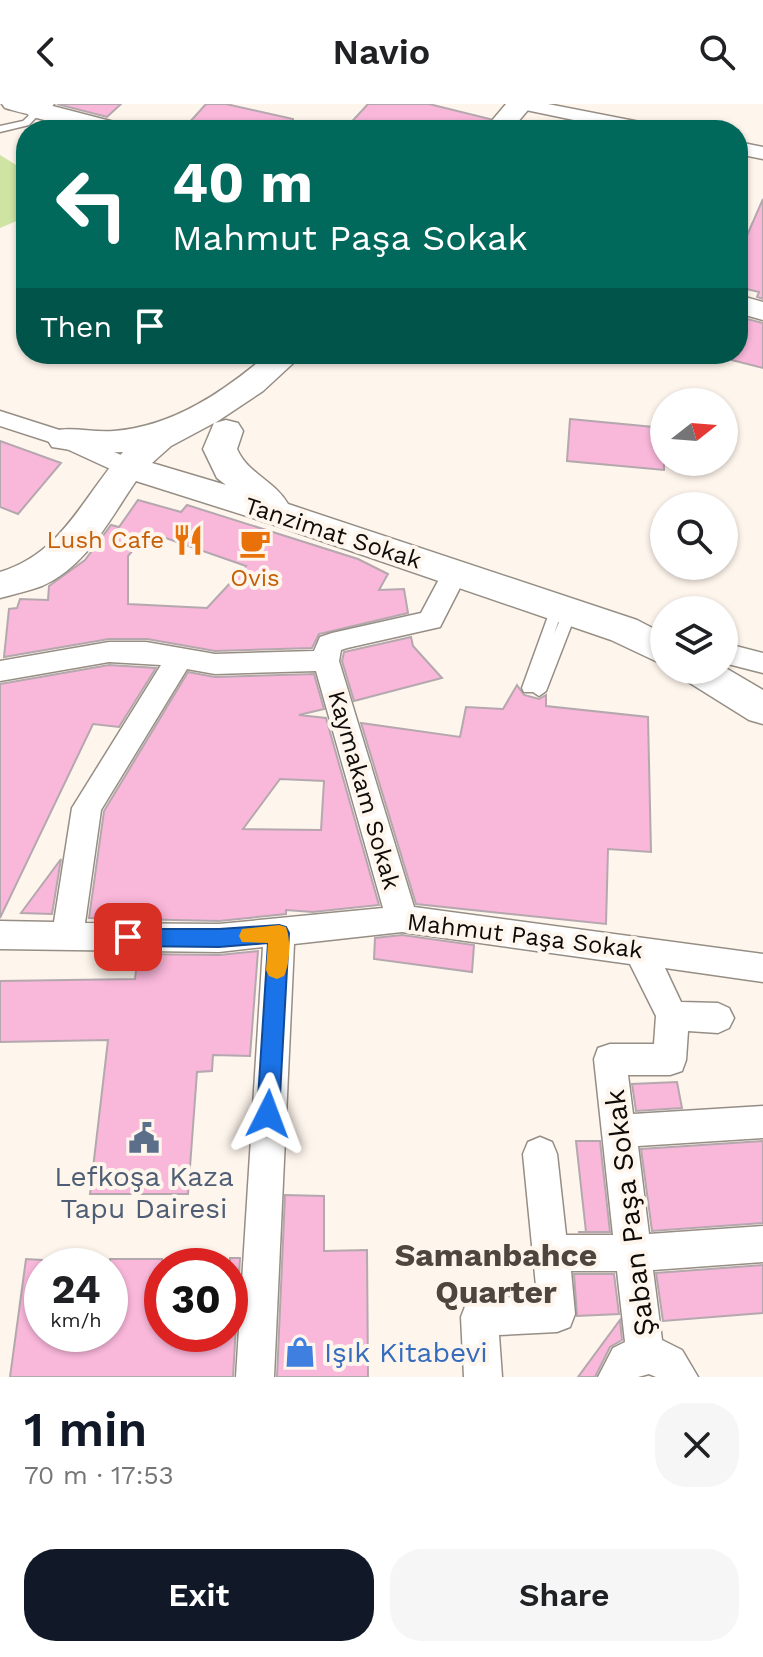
<!DOCTYPE html>
<html lang="en">
<head>
<meta charset="utf-8">
<style>
  :root { --surface:#fff; --page:#f6f6f6; --text:#202124; --muted:#757577; --accent:#111827 }
  body { margin:0; font-family:"Work Sans",sans-serif; background:var(--page); color:var(--text); height:100vh; display:flex; flex-direction:column; font-size:30px; white-space:nowrap }
  * { box-sizing:border-box; margin:0 }
  p { font-size:26px; color:var(--muted) }
  .icon { flex:none; width:44px; height:44px; fill:none; stroke:currentColor; stroke-width:2; stroke-linecap:round; stroke-linejoin:round }
  .map { position:relative; height:1273px; overflow:hidden }
  .panel { display:flex; flex-direction:column; background:var(--surface); flex:1 }
  .panel>* { flex:none }
  .hud { position:absolute; left:16px; top:16px; width:732px; height:244px; border-radius:32px; box-shadow:0 2px 6px #0004; background:#00695c; color:#fff; overflow:hidden }
  .needle { width:52px; rotate:73deg }
  .fabs { position:absolute; left:650px; top:284px; display:grid; gap:16px }
  .fabs a { display:grid; place-items:center; width:88px; height:88px; border-radius:50%; background:var(--surface); box-shadow:0 2px 6px #0004; font-size:40px }
  .speed { position:absolute; left:24px; top:1144px; display:flex; gap:16px; font-size:40px; font-weight:700; text-align:center }
  .speed>* { display:grid; place-content:center; width:104px; height:104px; border-radius:50%; background:var(--surface); box-shadow:0 2px 6px #0004; line-height:1 }
  .speed small { font-size:20px; font-weight:400 }
  .speed .limit { border:12px solid #d22; background:#fff; color:#111 }
  .pin { position:absolute; display:grid; place-items:center; width:68px; height:68px; color:#fff; margin:-34px; border-radius:16px; box-shadow:0 4px 12px #0006 }
  .me { position:absolute; width:88px; margin:-44px; rotate:3deg; stroke-linejoin:round; filter:drop-shadow(0 0 6px #0008) }
  .turn { display:flex; align-items:center; gap:28px; height:168px; padding:0 24px; font-size:36px }
  .turn .icon { width:104px; height:104px; stroke-width:2.5 }
  .turn b { display:block; font-size:56px; line-height:68px }
  .then { display:flex; align-items:center; height:76px; padding:0 24px; background:#0003; gap:16px; font-size:30px }
  .round { display:grid; place-items:center; flex:none; width:84px; height:84px; border-radius:32px; background:var(--page) }
  .headline { display:flex; align-items:center; justify-content:space-between; height:136px; padding:0 24px }
  h1 { font-size:48px; font-weight:600; line-height:60px; color:var(--accent) }
  .button { display:flex; gap:16px; margin-top:auto; padding:16px 24px }
  .button a { flex:1; height:92px; border-radius:32px; background:var(--accent); color:#fff; font-size:32px; font-weight:600; line-height:92px; text-align:center }
  .button a+a { background:var(--page); color:var(--text) }
  header { display:flex; justify-content:space-between; align-items:center; height:104px; padding:0 24px; background:var(--surface); font-size:36px; font-weight:600 }
  .map>svg:first-child { display:block }
  .green { fill:#cfe3a3 }
  .building { fill:#f9b7da; stroke:#b4a8ae; stroke-width:2; fill-rule:evenodd }
  .lines { fill:none; stroke-linecap:round; stroke-linejoin:round }
  .lane-casing { stroke:#968e85; stroke-width:3 }
  .street-casing { stroke:#968e85; stroke-width:3 }
  .secondary-casing { stroke:#968e85; stroke-width:3 }
  .lane { fill:#fff; fill-rule:evenodd }
  .street { fill:#fff; fill-rule:evenodd }
  .secondary { fill:#fff; fill-rule:evenodd }
  .route { fill:#1a73e8; stroke:#114b97; stroke-width:2 }
  .slow { fill:#f59e0b }
  .labels { text-anchor:middle; stroke-width:8; stroke-linejoin:round; paint-order:stroke }
  .street-label { font-size:24px; fill:#0e0b08; stroke:#fef5ec }
  .food-label { font-size:24px; fill:#c56008; stroke:#fef5ec; text-anchor:end }
  .near-service-label { font-size:28px; fill:#4e5e75; stroke:#fef5ec }
  .near-street-label { font-size:28px; fill:#0e0b08; stroke:#fef5ec }
  .near-shop-label { font-size:28px; fill:#366cbe; stroke:#fef5ec; text-anchor:start }
  .near-neighbourhood-label { font-size:32px; font-weight:bold; fill:#4d463e; stroke:#fef5ec }
</style>
</head>
<body>
<header><svg class="icon" aria-label="back" viewBox="0 0 24 24"><path d="M15 5l-7 7 7 7"/></svg>Navio<svg class="icon" aria-label="search" viewBox="0 0 24 24"><circle cx="10" cy="10" r="6"/><path d="M15 15l6 6"/></svg></header>
<div class="map">
<svg width="763" height="1273" viewBox="0 0 763 1273">
  <rect width="100%" height="100%" fill="#fef5ec"/>
  <!-- green -->
  <path class="green" d="M 0,51 L 26,67 L 26,113 L 0,124 Z"/>
  <!-- building -->
  <path class="building" d="M 57,0 L 121,0 L 107,13 Z
    M 206,0 L 226,0 L 293,15 L 292,26 L 209,26 L 187,21 Z
    M 368,0 L 429,0 L 490,15 L 481,26 L 344,26 Z
    M 763,95 L 763,195 L 757,193 L 759,188 L 738,183 L 738,152 Z
    M 747,215 L 763,219 L 763,264 L 728,255 L 731,250 L 738,250 L 738,234 Z
    M 570,315 L 664,324 L 664,366 L 567,357 Z
    M 0,337 L 61,359 L 18,410 L 0,403 Z
    M 138,396 L 181,408 L 187,401 L 358,455 L 388,470 L 379,486 L 404,485 L 408,509 L 319,530 L 312,544 L 215,547 L 147,535 L 109,535 L 4,553 L 9,505 L 17,504 L 20,495 L 48,496 L 49,482 L 85,456 L 111,421 L 119,423 ZM 146,431 L 160,432 L 246,462 L 207,504 L 128,500 L 128,452 Z
    M 411,533 L 413,542 L 442,574 L 354,597 L 342,557 L 344,548 Z
    M 109,561 L 156,564 L 119,623 L 93,620 L 0,814 L 0,580 Z
    M 188,568 L 215,573 L 314,570 L 324,605 L 299,611 L 326,614 L 379,801 L 313,808 L 286,806 L 286,810 L 219,817 L 89,814 L 104,707 ZM 280,675 L 324,677 L 321,726 L 243,725 Z
    M 517,581 L 524,591 L 539,595 L 546,591 L 546,602 L 648,613 L 651,748 L 608,745 L 606,820 L 416,800 L 361,619 L 460,633 L 466,603 L 503,605 Z
    M 61,755 L 52,810 L 21,809 Z
    M 402,831 L 474,841 L 472,868 L 374,855 L 375,834 Z
    M 258,847 L 250,952 L 213,951 L 212,967 L 197,968 L 188,1090 L 90,1090 L 108,936 L 0,938 L 0,877 L 135,875 L 138,850 L 219,851 Z
    M 677,978 L 682,1004 L 636,1007 L 632,980 Z
    M 576,1037 L 600,1037 L 610,1128 L 578,1128 L 586,1128 Z
    M 763,1037 L 763,1119 L 652,1127 L 641,1045 Z
    M 285,1091 L 324,1092 L 324,1147 L 367,1146 L 368,1273 L 277,1273 Z
    M 230,1154 L 240,1154 L 233,1273 L 10,1273 L 26,1155 L 42,1156 L 42,1230 L 110,1230 L 110,1155 L 162,1155 L 162,1230 L 230,1230 Z
    M 763,1161 L 763,1209 L 663,1217 L 656,1169 Z
    M 574,1170 L 614,1170 L 619,1210 L 577,1212 Z
    M 620,1216 L 622,1236 L 610,1243 L 595,1273 L 578,1273 Z"/>
  <g class="lines">
    <defs>
      <path id="lane" d="M 38,3 L 43,6 L 29,21 L 0,28 L 0,22 L 23,17 Z
        M 557,499 L 563,504 L 554,530 L 565,504 L 575,504 L 577,507 L 546,587 L 539,592 L 533,588 L 524,588 L 522,584 L 551,504 Z"/>
      <path id="street" d="M 2,0 L 54,0 C 40,17 24,9 5,4 Z
        M 512,0 L 548,0 L 650,20 L 659,26 L 622,26 L 521,5 Z
        M 738,38 L 763,43 L 763,55 L 738,50 Z
        M 0,307 L 72,330 L 135,357 L 139,363 L 135,369 L 119,369 L 56,340 L 0,322 Z
        M 454,461 L 463,464 L 467,470 L 440,523 L 347,544 L 341,546 L 339,557 L 414,803 L 763,850 L 763,878 L 665,864 L 681,898 L 718,899 L 729,904 L 734,914 L 729,924 L 718,929 L 688,927 L 686,956 L 682,967 L 670,971 L 628,971 L 633,1010 L 763,1002 L 763,1034 L 638,1042 L 649,1130 L 763,1122 L 763,1158 L 653,1166 L 662,1236 L 682,1246 L 698,1273 L 656,1273 L 649,1270 L 638,1273 L 598,1273 L 613,1244 L 625,1238 L 617,1167 L 571,1167 L 575,1210 L 570,1223 L 557,1228 L 499,1231 L 502,1273 L 464,1273 L 461,1213 L 466,1200 L 479,1195 L 537,1192 L 523,1050 L 528,1038 L 540,1033 L 552,1038 L 557,1050 L 566,1131 L 613,1131 L 594,955 L 598,944 L 610,940 L 654,940 L 656,912 L 630,860 L 402,828 L 294,840 L 274,1273 L 236,1273 L 263,843 L 219,848 L 0,845 L 0,817 L 54,818 L 72,704 L 161,561 L 109,558 L 0,577 L 0,557 L 109,538 L 146,538 L 215,550 L 314,547 L 320,533 L 332,529 L 421,509 L 445,464 ZM 187,565 L 215,570 L 316,567 L 383,804 L 219,820 L 85,819 L 101,706 Z
        M 724,539 L 763,549 L 763,569 L 724,559 Z"/>
      <path id="secondary" d="M 29,0 L 45,0 L 122,20 L 126,26 L 83,26 L 29,12 L 25,6 Z
        M 506,0 L 533,0 L 511,26 L 484,26 Z
        M 738,191 L 763,198 L 763,216 L 738,209 Z
        M 268,250 L 303,250 L 263,287 L 215,319 L 226,316 L 238,319 L 243,327 L 237,345 C 248,370 275,377 288,400 L 637,516 L 664,530 L 664,561 L 611,536 L 278,422 L 136,377 C 109,416 87,462 42,482 C 28,487 14,490 0,494 L 0,468 C 63,449 83,392 123,348 L 90,349 L 52,343 L 47,335 L 52,327 C 72,322 93,329 114,327 C 174,322 223,288 268,250 ZM 214,319 L 203,345 L 217,374 L 226,381 L 152,359 L 171,342 Z
        M 724,563 L 763,586 L 763,620 L 749,616 L 685,576 L 680,566 L 724,566 Z"/>
    </defs>
    <!-- lane casing -->
    <use href="#lane" class="lane-casing"/>
    <!-- street casing -->
    <use href="#street" class="street-casing"/>
    <!-- secondary casing -->
    <use href="#secondary" class="secondary-casing"/>
    <!-- lane -->
    <use href="#lane" class="lane"/>
    <!-- street -->
    <use href="#street" class="street"/>
    <!-- secondary -->
    <use href="#secondary" class="secondary"/>
  </g>
  <!-- route -->
  <path class="route" d="M 279,821 L 286,823 L 289,829 L 279,1010 L 276,1017 L 268,1020 L 261,1017 L 257,1010 L 268,839 L 219,843 L 128,842 L 121,840 L 118,833 L 121,827 L 128,825 L 219,825 Z"/>
  <!-- slow -->
  <path class="slow" d="M 279,821 L 286,823 C 291,836 290,860 284,872 L 277,875 L 269,872 L 266,866 L 268,839 L 242,838 L 239,832 L 242,825 Z"/>
  <!-- icons -->
  <defs>
    <symbol id="restaurant-bare" viewBox="-9 -9 18 18"><path d="M-5-6h1v4h1v-4h1v4h1v-4h1v5L-1.5 .5V6h-2V.5L-5-1ZM5-6V6H3V1.5H1.5Q1.5-4 5-6Z" fill="#e8710a" stroke="#fef5ec" stroke-width="2.5" paint-order="stroke"/></symbol>
    <symbol id="cafe-bare" viewBox="-9 -9 18 18"><path d="M-5.5-4.5H6V0H3Q3 3.5 0 3.5H-2.5Q-5.5 3.5-5.5 0ZM3-3.2v2h1.7v-2ZM-6 4.5H4V6H-6Z" fill="#e8710a" stroke="#fef5ec" stroke-width="2.5" paint-order="stroke"/></symbol>
    <symbol id="civic-bare" viewBox="-9 -9 18 18"><path d="M-.6-6.5H3V-4.5H.6V-3L4-1V1h2V6H-6V1h2V-1L-.6-3ZM-1.2 2.5V6h2.4V2.5Z" fill="#5c6f8a" stroke="#fef5ec" stroke-width="2.5" paint-order="stroke"/></symbol>
    <symbol id="shop-bare" viewBox="-9 -9 18 18"><path d="M-5-2.5h2.3a2.7 3.5 0 0 1 5.4 0H5L5.5 6h-11ZM-1.5-2.5h3a1.5 2.3 0 0 0-3 0Z" fill="#3f7fe0" stroke="#fef5ec" stroke-width="2.5" paint-order="stroke"/></symbol>
  </defs>
  <g fill-rule="evenodd">
    <use href="#restaurant-bare" x="166" y="414" width="44" height="44"/>
    <use href="#cafe-bare" x="233" y="417" width="44" height="44"/>
    <use href="#civic-bare" x="122" y="1012" width="44" height="44"/>
    <use href="#shop-bare" x="278" y="1226" width="44" height="44"/>
  </g>
  <g class="labels">
    <!-- street labels -->
    <g class="street-label">
      <text transform="translate(333 429) rotate(18)" y="8">Tanzimat Sokak</text>
      <text transform="translate(364 686) rotate(74)" y="8">Kaymakam Sokak</text>
      <text transform="translate(525 832) rotate(7)" y="8">Mahmut Paşa Sokak</text>
    </g>
    <!-- food labels -->
    <g class="food-label">
      <text x="164" y="444">Lush Cafe</text>
      <text x="255" y="482" text-anchor="middle">Ovis</text>
    </g>
    <!-- near-service labels -->
    <g class="near-service-label">
      <text x="144" y="1082">Lefkoşa Kaza<tspan x="144" dy="32">Tapu Dairesi</tspan></text>
    </g>
    <!-- near-street labels -->
    <g class="near-street-label">
      <text transform="translate(629 1109) rotate(-97)" y="10">Şaban Paşa Sokak</text>
    </g>
    <!-- near-shop labels -->
    <g class="near-shop-label">
      <text x="324" y="1258">Işık Kitabevi</text>
    </g>
    <!-- near-neighbourhood labels -->
    <g class="near-neighbourhood-label">
      <text x="496" y="1162">Samanbahce<tspan x="496" dy="37">Quarter</tspan></text>
    </g>
  </g>
</svg>
<div class="fabs">
<a><svg class="needle" viewBox="-14 -14 28 28"><path d="M0-13l5 13h-10z" fill="#e53935"/><path d="M0 13l5-13h-10z" fill="#757577"/></svg></a>
<a><svg class="icon" aria-label="search" viewBox="0 0 24 24"><circle cx="10" cy="10" r="6"/><path d="M15 15l6 6"/></svg></a>
<a><svg class="icon" aria-label="layers" viewBox="0 0 24 24"><path d="M12 4l9 5-9 5-9-5zM3 14l9 5 9-5"/></svg></a>
</div>
<div class="speed"><div>24<small>km/h</small></div><div class="limit">30</div></div>
<div class="pin" style="left:128px;top:833px;background:#d93025"><svg class="icon" aria-label="arrive" viewBox="0 0 24 24"><path d="M6 21V4h12l-3 4 3 4H6"/></svg></div>
<svg class="me" style="left:268px;top:1010px" viewBox="-20 -20 40 40"><path d="M0-17L14 15 0 8-14 15z" fill="#1a73e8" stroke="#fff" stroke-width="4"/></svg>
<div class="hud">
<div class="turn"><svg class="icon" aria-label="left" viewBox="0 0 24 24"><path d="M17 20v-9H6M10 6l-5 5 5 5"/></svg><div><b>40 m</b>Mahmut Paşa Sokak</div></div>
<div class="then">Then<svg class="icon" aria-label="arrive" viewBox="0 0 24 24"><path d="M6 21V4h12l-3 4 3 4H6"/></svg></div>
</div>
</div>
<section class="panel">
<div class="headline"><div><h1>1 min</h1><p>70 m · 17:53</p></div><a class="round"><svg class="icon" aria-label="close" viewBox="0 0 24 24"><path d="M6 6l12 12M18 6L6 18"/></svg></a></div>
<div class="button"><a>Exit</a><a>Share</a></div>
</section>
</body>
</html>
